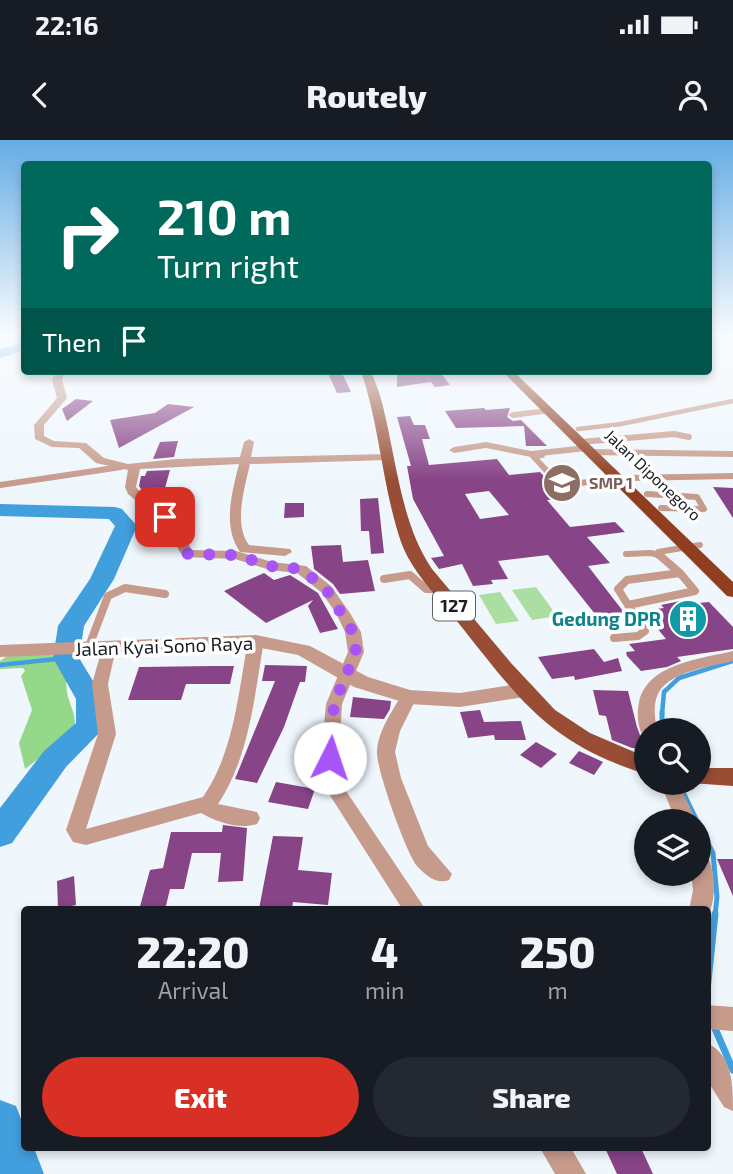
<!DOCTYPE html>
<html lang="en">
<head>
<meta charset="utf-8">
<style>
  :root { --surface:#171b24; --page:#242831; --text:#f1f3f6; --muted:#9ea1a6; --accent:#d93025 }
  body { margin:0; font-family:"Exo 2",sans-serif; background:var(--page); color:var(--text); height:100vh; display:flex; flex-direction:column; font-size:26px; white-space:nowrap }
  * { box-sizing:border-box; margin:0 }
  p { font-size:23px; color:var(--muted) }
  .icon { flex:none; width:38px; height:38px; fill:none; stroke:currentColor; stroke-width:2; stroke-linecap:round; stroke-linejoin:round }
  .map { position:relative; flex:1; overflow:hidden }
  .details { position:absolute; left:21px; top:766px; width:690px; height:245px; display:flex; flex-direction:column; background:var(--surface); border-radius:7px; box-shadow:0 4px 10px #0003 }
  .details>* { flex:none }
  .top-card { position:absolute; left:21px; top:21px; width:691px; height:214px; border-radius:7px; box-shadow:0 4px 10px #0003; background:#00695c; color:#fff; overflow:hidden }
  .controls { position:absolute; left:634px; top:578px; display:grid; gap:14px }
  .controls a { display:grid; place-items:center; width:77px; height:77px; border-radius:50%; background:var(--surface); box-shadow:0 4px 10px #0003; font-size:35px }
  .pin { position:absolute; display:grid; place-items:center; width:60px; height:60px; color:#fff; margin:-30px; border-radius:14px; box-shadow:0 4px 10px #0006 }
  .me { position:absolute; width:77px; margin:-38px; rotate:4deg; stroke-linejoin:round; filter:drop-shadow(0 0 5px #0008) }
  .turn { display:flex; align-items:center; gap:24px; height:147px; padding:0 21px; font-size:32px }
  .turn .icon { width:91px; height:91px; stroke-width:2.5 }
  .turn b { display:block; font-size:49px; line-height:60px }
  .then { display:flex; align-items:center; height:66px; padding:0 21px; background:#0003; gap:14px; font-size:26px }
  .eta { display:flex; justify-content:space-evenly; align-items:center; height:119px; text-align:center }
  .eta b { font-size:42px; font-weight:800; line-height:49px }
  .primary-button { display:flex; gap:14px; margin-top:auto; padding:14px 21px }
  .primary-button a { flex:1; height:80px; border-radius:42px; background:var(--accent); color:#fff; font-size:28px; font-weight:800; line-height:80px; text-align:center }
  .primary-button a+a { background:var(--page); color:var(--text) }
  .status { display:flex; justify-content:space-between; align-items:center; height:49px; padding:0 35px; background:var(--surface); direction:ltr }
  .status svg { height:19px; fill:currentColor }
  header { display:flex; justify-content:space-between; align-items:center; height:91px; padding:0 21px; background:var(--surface); font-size:32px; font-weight:800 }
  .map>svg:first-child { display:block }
  .education { fill:#f8e5f5 }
  .green { fill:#acdea2 }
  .forest { fill:#95d889 }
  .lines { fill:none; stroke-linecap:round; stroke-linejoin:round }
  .stream-far2 { stroke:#429fdd; stroke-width:4.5 }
  .stream-far1 { stroke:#429fdd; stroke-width:5 }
  .stream { stroke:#429fdd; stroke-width:7 }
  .river { fill:#429fdd; fill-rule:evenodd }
  .building { fill:#874487; fill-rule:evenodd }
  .service-far2 { stroke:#c79b8c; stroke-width:4.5 }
  .service-far1 { stroke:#c79b8c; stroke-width:6 }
  .service { stroke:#c79b8c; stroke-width:8 }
  .minor { fill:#c79b8c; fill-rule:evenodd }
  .tertiary { fill:#c79b8c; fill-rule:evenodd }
  .primary { fill:#984d34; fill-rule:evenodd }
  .trunk { fill:#8f3e20; fill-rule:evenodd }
  .route { stroke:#a855f7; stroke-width:12; stroke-dasharray:0 21.6 }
  .labels { text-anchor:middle; stroke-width:7; stroke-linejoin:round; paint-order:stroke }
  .far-street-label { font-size:16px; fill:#1b1e20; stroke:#fff }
  .far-education-label { font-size:16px; font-weight:bold; fill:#785e54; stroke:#fff; text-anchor:start }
  .shield { fill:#fff; stroke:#5f6263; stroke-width:2 }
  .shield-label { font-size:18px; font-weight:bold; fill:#1b1e20 }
  .culture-label { font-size:19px; font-weight:bold; fill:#0d838f; stroke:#fff; text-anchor:end }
  .street-label { font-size:19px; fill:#1b1e20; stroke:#fff }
</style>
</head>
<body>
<div class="status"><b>22:16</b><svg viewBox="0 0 49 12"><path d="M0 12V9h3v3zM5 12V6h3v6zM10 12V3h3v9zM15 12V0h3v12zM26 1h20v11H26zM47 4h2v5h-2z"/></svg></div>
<header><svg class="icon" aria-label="back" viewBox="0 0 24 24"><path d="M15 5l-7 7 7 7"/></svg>Routely<svg class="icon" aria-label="person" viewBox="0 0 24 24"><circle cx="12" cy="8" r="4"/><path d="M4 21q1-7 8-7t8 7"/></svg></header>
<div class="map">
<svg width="733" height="1034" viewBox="0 0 733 1034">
  <rect width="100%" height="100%" fill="#eff7fd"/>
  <!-- education -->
  <path class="education" d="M 410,231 L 500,231 L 512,243 L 423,248 Z"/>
  <!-- green -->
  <path class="green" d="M 536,447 L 557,476 L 532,480 L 512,450 Z
    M 500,452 L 519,481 L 496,484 L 479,455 Z"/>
  <!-- forest -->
  <path class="forest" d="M 51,514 L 65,526 C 67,537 65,549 69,560 C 73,573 78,579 72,593 L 25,629 L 19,603 L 32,570 L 21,536 L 25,531 L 23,528 L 0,529 L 0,521 L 7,516 Z"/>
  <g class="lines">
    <!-- stream-far2 -->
    <path class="stream-far2" d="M 0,525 L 66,518
      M 662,574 L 664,552 L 679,538 L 733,521"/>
    <!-- stream-far1 -->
    <path class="stream-far1" d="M 662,572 L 662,590
      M 682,650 L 697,681
      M 698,683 L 713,713 L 717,757 L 715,776"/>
    <!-- stream -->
    <path class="stream" d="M 707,851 L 715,774
      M 714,886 L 733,930"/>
    <!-- river -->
    <path class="river" d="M 24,202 L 24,210 L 0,218 L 0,209 Z
      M 0,364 L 115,367 L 122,369 L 137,386 L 114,439 L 84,486 L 79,518 L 104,559 L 105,587 L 66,627 L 12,703 L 0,707 L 0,668 L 44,611 L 76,583 L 76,559 L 53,518 L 58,486 L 90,439 L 115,386 L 109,379 L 0,376 Z
      M 0,960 L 16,966 L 24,987 L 24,1008 L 34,1008 L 44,1034 L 0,1034 Z"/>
  </g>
  <!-- building -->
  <path class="building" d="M 327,231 L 341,231 L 351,252 L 337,253 Z
    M 423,231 L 439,231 L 450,245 L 435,247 L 431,242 L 397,247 L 397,235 L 425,234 Z
    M 76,259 L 93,261 L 67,281 L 62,269 Z
    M 168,264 L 194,267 L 119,308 L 110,280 L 155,273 Z
    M 484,268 L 486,270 L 510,268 L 507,277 L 513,281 L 521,280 L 547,306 L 526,306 L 524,286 L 456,288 L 445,271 Z
    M 410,276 L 414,285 L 425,285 L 430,299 L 422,299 L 429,325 L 497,319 L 509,335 L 540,332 L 565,358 L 547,360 L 570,387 L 615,382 L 625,392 L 587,397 L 610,423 L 588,426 L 626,475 L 599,479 L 548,415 L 498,421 L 508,439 L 491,440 L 493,444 L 473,446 L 462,424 L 439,429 L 431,418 L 444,416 L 413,359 L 407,326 L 411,326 L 397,277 ZM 489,351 L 509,375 L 480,379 L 465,354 Z
    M 178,301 L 174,317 L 153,319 L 160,302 Z
    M 170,330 L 165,348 L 141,349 L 139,346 L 141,336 L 145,336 L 147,331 Z
    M 713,347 L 733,348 L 733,378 Z
    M 378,358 L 384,413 L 371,414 L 369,391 L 361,391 L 360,359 Z
    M 285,363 L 304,363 L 304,377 L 284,378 Z
    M 341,405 L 343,422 L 368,420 L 375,451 L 340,454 L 333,444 L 314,429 L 311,406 Z
    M 264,433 L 274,440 L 290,435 L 318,453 L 338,489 L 320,493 L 308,466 L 313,460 L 266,483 L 224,451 Z
    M 685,460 L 689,464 L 709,462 L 733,487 L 733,509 L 677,517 L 681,521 L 667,527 L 641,531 L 627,516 L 626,512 L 635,511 L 629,504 L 666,499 L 643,471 L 664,468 L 661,465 Z
    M 594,509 L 604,522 L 618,518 L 622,531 L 575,540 L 574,536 L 552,539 L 538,517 Z
    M 265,525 L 307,526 L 305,542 L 300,542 L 284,587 L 257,643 L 235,639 L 275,541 L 262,541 Z
    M 213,526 L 234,526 L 230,544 L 186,544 L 181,560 L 128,560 L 139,527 Z
    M 593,550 L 628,551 L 637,587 L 645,609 L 632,608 L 612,600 L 606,576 L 599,575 Z
    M 353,557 L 391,561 L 390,569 L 384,579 L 350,577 Z
    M 480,570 L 484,582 L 521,581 L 526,600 L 495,600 L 494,595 L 468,598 L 460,572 Z
    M 536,602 L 557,614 L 541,628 L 520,615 Z
    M 579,611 L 603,622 L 594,635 L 569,623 Z
    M 276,642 L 315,649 L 308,669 L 268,662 Z
    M 223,685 L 247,688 L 243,741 L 218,742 L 221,713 L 192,713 L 184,749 L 170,749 L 165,770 L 139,770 L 150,730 L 163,728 L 171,692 L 222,692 Z
    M 273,696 L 303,697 L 298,730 L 332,733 L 328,765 L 293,762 L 292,770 L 259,769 Z
    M 717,719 L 733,719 L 733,756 Z
    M 74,736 L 76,765 L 58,769 L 57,741 Z
    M 605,1008 L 641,1008 L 653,1034 L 617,1034 Z"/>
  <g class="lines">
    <!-- service-far2 -->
    <path class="service-far2" d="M 578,289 L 621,284 L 733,261"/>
    <!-- service-far1 -->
    <path class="service-far1" d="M 580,302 L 674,294 L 689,297
      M 590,312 L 733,314
      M 542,315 L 533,316 L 560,345 L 618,339
      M 629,338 L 733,336
      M 0,345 L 121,327
      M 647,354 L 697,357 L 704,369 L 661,368
      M 658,412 L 700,405
      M 626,414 L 651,413 L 662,416"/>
    <!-- service -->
    <path class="service" d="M 658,414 L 680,433
      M 680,433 L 695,451 L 628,465 L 618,449 L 627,440 Z
      M 384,439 L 410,435 L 426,449 L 440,449
      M 614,498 L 638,496 L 645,491 L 628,465
      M 88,509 L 108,456 L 125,448 L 165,454"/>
    <!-- minor -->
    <path class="minor" d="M 57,231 L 65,231 L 62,240 L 67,258 L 44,285 L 44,296 L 54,301 L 86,303 L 104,318 L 128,324 L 176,319 L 240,317 L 244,302 L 249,299 L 254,302 L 251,317 L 388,314 L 393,317 L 388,320 L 250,324 C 245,347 233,384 249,405 L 290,409 L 292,412 L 285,416 L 240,412 C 222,386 232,353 239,324 L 140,329 L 136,347 L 144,357 L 172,378 L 192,410 L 236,411 L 272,422 L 306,426 L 331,446 L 350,473 L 361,492 L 364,512 L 342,564 L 339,618 L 342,645 L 426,770 L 403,770 L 324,646 L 321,618 L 326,564 L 348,512 L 345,492 L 336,473 L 321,452 L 297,433 L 270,430 L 235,419 L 183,417 L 163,383 L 128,354 L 125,347 L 128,330 L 96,323 L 79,308 L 52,307 L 35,299 L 34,285 L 57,258 L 52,240 Z
      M 548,268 L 551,269 L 551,273 L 513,278 L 508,275 L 513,272 Z
      M 486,302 L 531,311 L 586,305 L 591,308 L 586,311 L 531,317 L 486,308 L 454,313 L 449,310 L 454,307 Z
      M 256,496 L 264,501 C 254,557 250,616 218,664 L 257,672 L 260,678 L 257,684 C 239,690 217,682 201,673 L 86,705 L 73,702 L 66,690 L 98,594 L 92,544 L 103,505 L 108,503 L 116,508 L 108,544 L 116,594 L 86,689 L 203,657 C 234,612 238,554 248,501 Z
      M 733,511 L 733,521 C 711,527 667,531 657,556 C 653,567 655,579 657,590 L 646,590 L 646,596 L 642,594 C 637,585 637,572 639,562 C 648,523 701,519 733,511 Z
      M 409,551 L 417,557 L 400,591 L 395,612 L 401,638 L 428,706 L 452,734 L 449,740 C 437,745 425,735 417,726 C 406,712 377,631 377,613 C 377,592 393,570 403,553 Z
      M 660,642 L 678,642 L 696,681 L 676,681 Z
      M 698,708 L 705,710 C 715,729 718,758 707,777 L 707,770 L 689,770 L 693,750 L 691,733 L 698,733 Z
      M 707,865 L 733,867 L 733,891 L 707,889 Z
      M 707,903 C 733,915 733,946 733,971 L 724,967 L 707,940 Z
      M 540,1008 L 571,1008 L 586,1034 L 555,1034 Z"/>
    <!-- tertiary -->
    <path class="tertiary" d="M 256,495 L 310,506 L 368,537 L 410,550 L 460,553 L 525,543 L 532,545 L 535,550 L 532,555 L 525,557 L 460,567 L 409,564 L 354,547 L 298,515 L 256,507 L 0,517 L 0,505 Z"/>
    <!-- primary -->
    <path class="primary" d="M 361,231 L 371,231 L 379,252 C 396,309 398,379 432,429 L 511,523 L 555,570 L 590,593 L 646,617 L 646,634 C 546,603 518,557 456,480 C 436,455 412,432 401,402 C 382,346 380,287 361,231 Z
      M 698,628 L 733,628 L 733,646 L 690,643 L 698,642 Z"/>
    <!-- trunk -->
    <path class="trunk" d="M 502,231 L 513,231 L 733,442 L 733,457 L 727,456 Z"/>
  </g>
  <!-- sky -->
  <linearGradient id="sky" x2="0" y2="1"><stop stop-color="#65ace4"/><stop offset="0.57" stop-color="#f8fbfe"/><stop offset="1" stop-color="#f8fbfe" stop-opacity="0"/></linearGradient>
  <rect width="733" height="341" fill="url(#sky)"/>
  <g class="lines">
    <!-- route -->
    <path class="route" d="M 165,377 L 188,414 L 236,415 L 270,426 L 301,429 L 326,449 L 353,492 L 356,512 L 334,564 L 330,618"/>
  </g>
  <!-- icons -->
  <defs>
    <symbol id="school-disc" viewBox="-11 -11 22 22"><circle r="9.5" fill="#8d6e63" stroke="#fff"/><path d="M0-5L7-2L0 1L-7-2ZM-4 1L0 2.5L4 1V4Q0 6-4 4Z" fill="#fff"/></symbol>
    <symbol id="building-disc" viewBox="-11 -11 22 22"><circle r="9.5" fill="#0f9aa8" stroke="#fff"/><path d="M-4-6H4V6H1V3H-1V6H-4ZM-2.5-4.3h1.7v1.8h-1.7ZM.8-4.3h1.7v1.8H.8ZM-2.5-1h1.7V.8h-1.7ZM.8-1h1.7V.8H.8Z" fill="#fff"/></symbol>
  </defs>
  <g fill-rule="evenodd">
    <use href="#school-disc" x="540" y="321" width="44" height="44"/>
    <use href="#building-disc" x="666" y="457" width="44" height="44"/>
  </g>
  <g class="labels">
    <!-- far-street labels -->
    <g class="far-street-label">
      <text transform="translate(653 335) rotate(43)" y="6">Jalan Diponegoro</text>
    </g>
    <!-- far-education labels -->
    <g class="far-education-label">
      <text x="589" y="349">SMP 1</text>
    </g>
    <!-- shield labels -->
    <rect class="shield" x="433" y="451.5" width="42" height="29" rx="5"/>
    <g class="shield-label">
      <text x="454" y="472">127</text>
    </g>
    <!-- culture labels -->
    <g class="culture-label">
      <text x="661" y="486">Gedung DPR</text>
    </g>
    <!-- street labels -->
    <g class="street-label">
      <text transform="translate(164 506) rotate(-2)" y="7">Jalan Kyai Sono Raya</text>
    </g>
  </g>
</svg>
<div class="controls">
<a><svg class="icon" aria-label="search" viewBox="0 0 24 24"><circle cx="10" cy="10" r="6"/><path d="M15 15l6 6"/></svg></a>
<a><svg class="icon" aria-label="layers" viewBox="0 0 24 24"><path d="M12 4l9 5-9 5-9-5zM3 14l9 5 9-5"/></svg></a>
</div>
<div class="pin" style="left:165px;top:377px;background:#d93025"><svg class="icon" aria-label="arrive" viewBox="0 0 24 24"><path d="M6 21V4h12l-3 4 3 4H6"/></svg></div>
<svg class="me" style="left:330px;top:618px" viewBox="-20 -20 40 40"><circle r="19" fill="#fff"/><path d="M0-13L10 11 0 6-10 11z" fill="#a855f7"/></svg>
<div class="top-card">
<div class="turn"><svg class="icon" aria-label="right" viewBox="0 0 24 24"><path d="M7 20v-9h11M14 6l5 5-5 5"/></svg><div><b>210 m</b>Turn right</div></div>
<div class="then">Then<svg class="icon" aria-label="arrive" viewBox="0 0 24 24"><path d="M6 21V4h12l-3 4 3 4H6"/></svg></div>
</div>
<section class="details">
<div class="eta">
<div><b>22:20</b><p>Arrival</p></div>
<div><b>4</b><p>min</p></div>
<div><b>250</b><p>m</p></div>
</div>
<div class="primary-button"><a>Exit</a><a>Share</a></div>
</section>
</div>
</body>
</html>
